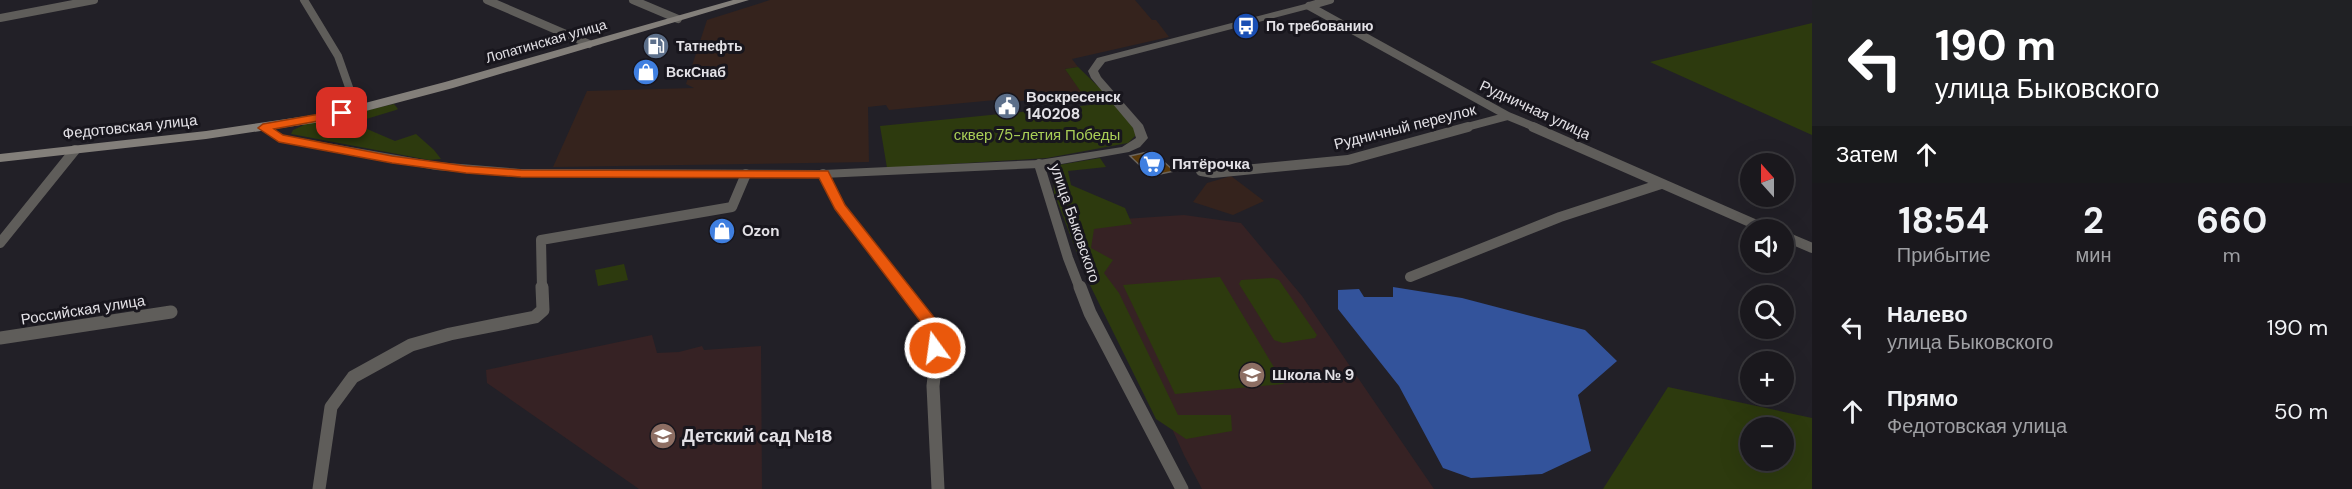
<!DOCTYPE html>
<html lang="ru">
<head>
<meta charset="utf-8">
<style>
  :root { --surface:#1a181d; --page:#232126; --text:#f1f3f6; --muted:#9fa0a4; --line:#38373b }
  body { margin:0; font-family:"DM Sans",sans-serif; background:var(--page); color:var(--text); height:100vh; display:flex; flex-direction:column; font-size:22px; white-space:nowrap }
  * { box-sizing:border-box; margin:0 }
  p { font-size:20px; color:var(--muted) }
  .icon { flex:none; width:33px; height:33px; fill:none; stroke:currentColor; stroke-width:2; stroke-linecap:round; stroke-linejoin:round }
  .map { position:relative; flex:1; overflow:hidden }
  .side { display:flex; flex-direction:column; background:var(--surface); width:540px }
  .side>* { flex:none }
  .guide { background:#202124; color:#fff; overflow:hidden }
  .needle { width:39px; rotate:339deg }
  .fabs { position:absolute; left:1740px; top:153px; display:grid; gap:12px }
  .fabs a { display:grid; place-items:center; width:54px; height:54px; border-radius:50%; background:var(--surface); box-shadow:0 6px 24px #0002,0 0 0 2px var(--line); font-size:30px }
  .pin { position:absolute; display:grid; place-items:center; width:51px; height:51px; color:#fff; margin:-26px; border-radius:12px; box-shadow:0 3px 9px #0006 }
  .me { position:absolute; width:66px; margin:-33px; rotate:346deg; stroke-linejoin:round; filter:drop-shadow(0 0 4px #0008) }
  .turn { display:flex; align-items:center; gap:21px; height:126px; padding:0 24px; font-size:27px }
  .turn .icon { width:78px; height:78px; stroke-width:2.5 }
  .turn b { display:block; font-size:42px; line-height:51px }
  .then { display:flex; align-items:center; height:57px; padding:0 24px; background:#0003; gap:12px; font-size:22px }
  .eta { display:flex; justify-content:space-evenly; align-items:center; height:102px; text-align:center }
  .eta b { font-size:36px; font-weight:700; line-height:42px }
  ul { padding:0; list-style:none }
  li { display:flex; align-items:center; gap:18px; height:84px; padding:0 24px }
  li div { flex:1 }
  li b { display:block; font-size:22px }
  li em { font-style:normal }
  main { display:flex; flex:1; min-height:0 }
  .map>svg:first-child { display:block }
  .industrial { fill:#35231d }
  .education { fill:#362224 }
  .green { fill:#2d3a0e; fill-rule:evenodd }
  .water { fill:#33539b }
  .building { fill:#583809; stroke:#6b655e; stroke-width:1.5 }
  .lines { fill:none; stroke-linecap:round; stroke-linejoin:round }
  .minor-far2 { stroke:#5f5d5a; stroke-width:8 }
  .minor-far1 { stroke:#5f5d5a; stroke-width:10 }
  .minor { stroke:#5f5d5a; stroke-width:13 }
  .tertiary { fill:#5f5d5a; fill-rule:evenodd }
  .secondary { fill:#837f7a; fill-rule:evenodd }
  .route { fill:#ea580c; stroke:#983908; stroke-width:1.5 }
  .labels { text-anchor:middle; stroke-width:6; stroke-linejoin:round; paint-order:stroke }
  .far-poi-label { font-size:14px; font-weight:bold; fill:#e3e1e6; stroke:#18161d; text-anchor:start }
  .far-street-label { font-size:14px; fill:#e3e1e6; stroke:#18161d }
  .poi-label { font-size:15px; font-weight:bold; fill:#e3e1e6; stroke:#18161d; text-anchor:start }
  .street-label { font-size:15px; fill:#e3e1e6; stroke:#18161d }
  .park-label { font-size:15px; fill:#aacf57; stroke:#18161d }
  .near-poi-label { font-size:18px; font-weight:bold; fill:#e3e1e6; stroke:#18161d; text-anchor:start }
</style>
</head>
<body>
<main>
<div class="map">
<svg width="1812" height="489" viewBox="0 0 1812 489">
  <rect width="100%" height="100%" fill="#222027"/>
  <!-- industrial -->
  <path class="industrial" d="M 770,0 L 1135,0 L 1152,20 L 1156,20 L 1169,37 L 1072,59 L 1078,67 L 1065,69 L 1088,101 L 1045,104 L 1042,99 L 1008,102 L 1006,99 L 889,110 L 886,105 L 868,107 L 869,162 L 553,167 L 587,91 L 694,88 L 686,84 L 707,20 Z
    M 1231,176 L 1264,201 L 1233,215 L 1193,202 L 1207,183 Z"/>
  <!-- education -->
  <path class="education" d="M 1184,215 L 1241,223 L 1302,296 L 1434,489 L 1202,489 L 1184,455 L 1078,222 Z
    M 652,335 L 657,353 L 679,352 L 702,346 L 704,350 L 761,346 L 762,489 L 639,489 L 487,383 L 486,370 Z"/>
  <!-- green -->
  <path class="green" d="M 1812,23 L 1812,135 L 1650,62 Z
    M 1078,67 L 1109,97 L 1139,132 L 1128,143 L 1047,158 L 887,168 L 880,126 L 1090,105 L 1065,69 Z
    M 394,104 L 398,109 L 396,110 L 353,123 L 395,141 L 416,134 L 434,150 L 441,159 L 429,160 L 291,134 L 293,130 L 306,124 Z
    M 1100,158 L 1106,167 L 1068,171 L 1071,185 L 1125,208 L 1132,224 L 1094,229 L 1091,248 L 1113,260 L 1104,273 L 1119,293 L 1178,415 L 1231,415 L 1232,431 L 1186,439 L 1156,419 L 1088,281 L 1054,193 L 1053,166 Z
    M 624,264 L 628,280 L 598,286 L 595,270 Z
    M 1220,277 L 1284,384 L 1175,394 L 1123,285 Z
    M 1273,278 L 1279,280 L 1317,335 L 1315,338 L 1283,343 L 1274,340 L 1239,284 L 1241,280 Z
    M 1668,387 L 1812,418 L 1812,489 L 1603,489 ZM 1750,428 L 1784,428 L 1784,460 L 1750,460 Z"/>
  <!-- water -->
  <path class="water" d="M 1393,287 L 1462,298 L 1585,330 L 1617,361 L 1578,395 L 1591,451 L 1542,474 L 1471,478 L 1443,468 L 1399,386 L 1338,309 L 1338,290 L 1359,289 L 1364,297 L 1393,297 Z"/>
  <!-- building -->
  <path class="building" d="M 1152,151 L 1174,171 L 1151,176 L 1130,156 Z"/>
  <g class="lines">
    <!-- minor-far2 -->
    <path class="minor-far2" d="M 304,0 L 338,56 L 357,110
      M 487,0 L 589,44
      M 633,0 L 678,19
      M 1309,6 L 1508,116 L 1537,128
      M 1309,6 L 1330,0
      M 0,18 L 94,0
      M 1463,128 L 1508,116"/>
    <!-- minor-far1 -->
    <path class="minor-far1" d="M 1533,127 L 1768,230
      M 1039,164 L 1068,258 L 1080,289
      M 1201,171 L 1213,173 L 1348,160 L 1468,127
      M 823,174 L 839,206 L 904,289
      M 1784,236 L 1812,248
      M 0,243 L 75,150
      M 1410,277 L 1560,217 L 1661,184
      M 542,289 L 541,240 L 732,207 L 746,174"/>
    <!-- minor -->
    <path class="minor" d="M 902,287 L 932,325 L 936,360 L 933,386 L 938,489
      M 1080,287 L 1090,313 L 1182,489
      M 0,338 L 171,312
      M 319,489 L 331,407 L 353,377 L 411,345 L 450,334 L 535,317 L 543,310 L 542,287"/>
    <!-- tertiary -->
    <path class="tertiary" d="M 1309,3 L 1312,4 L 1312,8 L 1105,62 L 1098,71 L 1101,77 L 1143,125 L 1148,138 L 1140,147 L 1129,152 L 1039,168 L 823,178 L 521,177 L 436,170 L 279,141 L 257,128 L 263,125 L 282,135 L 436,162 L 521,169 L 823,170 L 1039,160 L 1122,147 L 1136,138 L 1133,128 L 1091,78 L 1088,71 L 1097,58 Z"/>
    <!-- secondary -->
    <path class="secondary" d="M 733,0 L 749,0 L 453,88 L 328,121 L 206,139 L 0,162 L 0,154 L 206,131 L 327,113 L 445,82 Z"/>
  </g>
  <!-- route -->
  <path class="route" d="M 342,110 L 348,113 L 346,116 L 274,129 L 283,135 L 392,156 L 466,166 L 521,170 L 828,171 L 845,205 L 937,321 L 942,348 L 940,352 L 929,352 L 924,326 L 835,209 L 819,178 L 521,177 L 466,173 L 392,163 L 279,142 L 258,128 L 263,124 Z"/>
  <!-- icons -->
  <defs>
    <symbol id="bus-disc" viewBox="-11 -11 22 22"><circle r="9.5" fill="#1a4fb4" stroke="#18161d"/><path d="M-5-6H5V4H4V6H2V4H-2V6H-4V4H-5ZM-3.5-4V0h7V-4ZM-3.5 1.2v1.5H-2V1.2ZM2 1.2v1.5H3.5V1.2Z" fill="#fff"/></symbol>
    <symbol id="fuel-disc" viewBox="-11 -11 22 22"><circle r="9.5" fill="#5c6f8a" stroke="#18161d"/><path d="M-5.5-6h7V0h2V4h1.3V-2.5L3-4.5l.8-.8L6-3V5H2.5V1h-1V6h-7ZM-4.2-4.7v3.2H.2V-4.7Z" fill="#fff"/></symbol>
    <symbol id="shop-disc" viewBox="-11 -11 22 22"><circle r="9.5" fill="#3f7fe0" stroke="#18161d"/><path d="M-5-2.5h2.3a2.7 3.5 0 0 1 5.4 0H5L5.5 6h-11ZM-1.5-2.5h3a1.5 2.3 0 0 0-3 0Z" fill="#fff"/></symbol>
    <symbol id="civic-disc" viewBox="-11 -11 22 22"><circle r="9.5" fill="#5c6f8a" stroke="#18161d"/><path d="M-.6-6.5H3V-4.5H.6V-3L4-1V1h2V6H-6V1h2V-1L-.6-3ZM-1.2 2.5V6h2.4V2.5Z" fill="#fff"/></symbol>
    <symbol id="supermarket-disc" viewBox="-11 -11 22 22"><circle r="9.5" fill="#3f7fe0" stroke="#18161d"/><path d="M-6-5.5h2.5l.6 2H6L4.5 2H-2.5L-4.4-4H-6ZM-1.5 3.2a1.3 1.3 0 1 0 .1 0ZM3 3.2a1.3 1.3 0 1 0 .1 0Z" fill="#fff"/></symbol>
    <symbol id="school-disc" viewBox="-11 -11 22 22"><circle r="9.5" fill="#8d6e63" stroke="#18161d"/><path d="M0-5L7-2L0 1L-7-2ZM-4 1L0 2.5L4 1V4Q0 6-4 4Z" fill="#fff"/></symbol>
  </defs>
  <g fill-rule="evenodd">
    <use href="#bus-disc" x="1231" y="11" width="30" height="30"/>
    <use href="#fuel-disc" x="641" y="31" width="30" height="30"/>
    <use href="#shop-disc" x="631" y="57" width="30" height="30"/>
    <use href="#civic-disc" x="992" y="91" width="30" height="30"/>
    <use href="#supermarket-disc" x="1137" y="149" width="30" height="30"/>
    <use href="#shop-disc" x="707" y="216" width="30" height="30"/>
    <use href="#school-disc" x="1237" y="360" width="30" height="30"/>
    <use href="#school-disc" x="648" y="421" width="30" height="30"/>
  </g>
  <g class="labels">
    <!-- far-poi labels -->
    <g class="far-poi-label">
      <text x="1266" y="31">По требованию</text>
      <text x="676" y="51">Татнефть</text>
      <text x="666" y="77">ВскСнаб</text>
    </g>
    <!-- far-street labels -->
    <g class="far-street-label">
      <text transform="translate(546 41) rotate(-16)" y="5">Лопатинская улица</text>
    </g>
    <!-- poi labels -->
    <g class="poi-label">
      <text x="1026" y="102">Воскресенск<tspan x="1026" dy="17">140208</tspan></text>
      <text x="1172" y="169">Пятёрочка</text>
      <text x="742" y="236">Ozon</text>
      <text x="1272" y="380">Школа № 9</text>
    </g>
    <!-- street labels -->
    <g class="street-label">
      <text transform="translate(1535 110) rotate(25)" y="5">Рудничная улица</text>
      <text transform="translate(130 127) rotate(-6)" y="5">Федотовская улица</text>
      <text transform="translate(1405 127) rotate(-14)" y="5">Рудничный переулок</text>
      <text transform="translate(1075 223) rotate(71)" y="5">улица Быковского</text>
      <text transform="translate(83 310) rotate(-9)" y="5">Российская улица</text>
    </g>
    <!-- park labels -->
    <g class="park-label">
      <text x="1037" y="140">сквер 75-летия Победы</text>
    </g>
    <!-- near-poi labels -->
    <g class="near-poi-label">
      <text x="682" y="442">Детский сад №18</text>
    </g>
  </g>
</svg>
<div class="fabs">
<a><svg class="needle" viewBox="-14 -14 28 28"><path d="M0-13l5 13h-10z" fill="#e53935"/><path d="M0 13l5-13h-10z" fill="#9fa0a4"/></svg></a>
<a><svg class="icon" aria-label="sound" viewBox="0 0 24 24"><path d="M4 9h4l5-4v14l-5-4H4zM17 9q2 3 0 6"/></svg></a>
<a><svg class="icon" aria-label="search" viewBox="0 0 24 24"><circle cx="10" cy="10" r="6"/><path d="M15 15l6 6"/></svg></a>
<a>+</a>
<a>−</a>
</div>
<div class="pin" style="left:342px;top:113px;background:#d93025"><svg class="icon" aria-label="arrive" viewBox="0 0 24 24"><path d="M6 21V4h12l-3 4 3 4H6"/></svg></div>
<svg class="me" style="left:935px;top:348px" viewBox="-20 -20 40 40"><circle r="17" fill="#ea580c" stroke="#fff" stroke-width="3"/><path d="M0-11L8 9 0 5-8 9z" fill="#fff"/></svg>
</div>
<section class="side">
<div class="guide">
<div class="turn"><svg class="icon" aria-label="left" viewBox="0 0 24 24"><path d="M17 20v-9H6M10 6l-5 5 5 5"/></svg><div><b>190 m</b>улица Быковского</div></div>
<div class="then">Затем<svg class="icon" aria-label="ahead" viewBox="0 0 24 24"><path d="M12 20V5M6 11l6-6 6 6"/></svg></div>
</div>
<div class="eta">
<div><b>18:54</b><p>Прибытие</p></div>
<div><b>2</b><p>мин</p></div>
<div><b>660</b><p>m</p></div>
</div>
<ul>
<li><svg class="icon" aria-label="left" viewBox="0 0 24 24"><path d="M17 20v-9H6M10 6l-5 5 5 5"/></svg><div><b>Налево</b><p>улица Быковского</p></div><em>190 m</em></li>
<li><svg class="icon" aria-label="ahead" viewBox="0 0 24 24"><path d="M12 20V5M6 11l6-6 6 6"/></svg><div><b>Прямо</b><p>Федотовская улица</p></div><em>50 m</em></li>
</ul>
</section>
</main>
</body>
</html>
